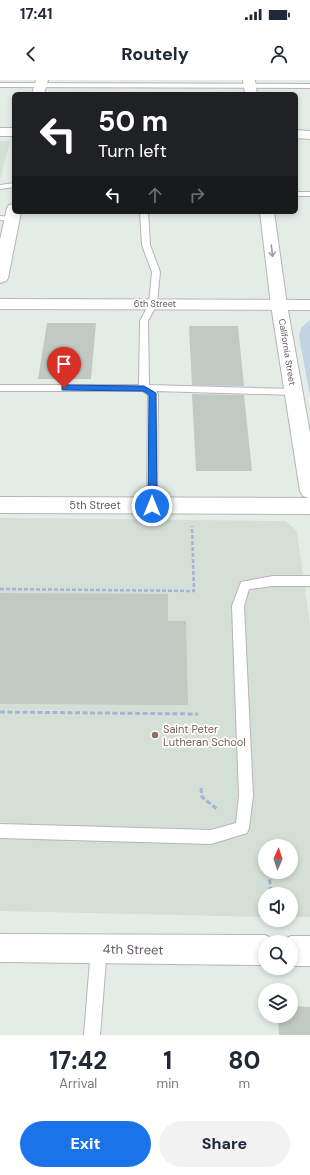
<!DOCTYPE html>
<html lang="en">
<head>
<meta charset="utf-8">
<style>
  :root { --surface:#fff; --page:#f2f2f3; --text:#1f2937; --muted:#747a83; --accent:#1a73e8 }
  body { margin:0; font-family:"DM Sans",sans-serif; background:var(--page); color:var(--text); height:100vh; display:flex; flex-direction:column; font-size:15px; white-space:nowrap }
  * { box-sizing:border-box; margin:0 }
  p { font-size:13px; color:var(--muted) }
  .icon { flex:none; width:22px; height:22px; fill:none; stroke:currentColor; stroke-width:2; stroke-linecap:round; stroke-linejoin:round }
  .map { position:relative; height:955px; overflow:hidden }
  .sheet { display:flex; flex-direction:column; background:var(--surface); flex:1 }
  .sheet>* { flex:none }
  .banner { position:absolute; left:12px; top:12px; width:286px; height:122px; border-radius:6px; box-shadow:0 2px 6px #0003; background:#202124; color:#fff; overflow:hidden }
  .needle { width:26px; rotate:3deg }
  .tools { position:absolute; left:258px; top:759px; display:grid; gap:8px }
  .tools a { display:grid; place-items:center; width:40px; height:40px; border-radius:50%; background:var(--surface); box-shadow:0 2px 6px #0003; font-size:20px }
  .pin { position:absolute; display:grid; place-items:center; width:34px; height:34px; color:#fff; margin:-41px -17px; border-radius:50% 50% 50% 0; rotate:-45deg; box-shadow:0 0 4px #0007 }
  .pin .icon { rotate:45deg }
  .me { position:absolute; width:44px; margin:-22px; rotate:0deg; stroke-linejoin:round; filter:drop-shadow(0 0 3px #0008) }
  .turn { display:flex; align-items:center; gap:14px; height:84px; padding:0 20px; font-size:18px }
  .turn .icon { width:52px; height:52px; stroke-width:2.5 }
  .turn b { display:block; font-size:28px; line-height:34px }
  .lanes { display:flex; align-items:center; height:38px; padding:0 20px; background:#0003; justify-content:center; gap:20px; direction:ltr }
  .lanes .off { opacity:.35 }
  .eta { display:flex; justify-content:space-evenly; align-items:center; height:68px; text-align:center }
  .eta b { font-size:24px; font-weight:800; line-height:28px }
  .cta { display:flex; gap:8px; margin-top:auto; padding:8px 20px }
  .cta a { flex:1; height:46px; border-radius:24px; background:var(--accent); color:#fff; font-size:16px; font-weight:800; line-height:46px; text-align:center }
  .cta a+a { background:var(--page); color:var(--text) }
  .status { display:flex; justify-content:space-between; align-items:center; height:28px; padding:0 20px; background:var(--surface); direction:ltr }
  .status svg { height:11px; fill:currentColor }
  header { display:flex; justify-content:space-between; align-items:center; height:52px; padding:0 20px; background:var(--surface); font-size:18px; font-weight:800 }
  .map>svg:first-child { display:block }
  .education { fill:#d4dfd6; fill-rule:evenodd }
  .green { fill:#c1d4e3 }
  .building { fill:#c1cac2 }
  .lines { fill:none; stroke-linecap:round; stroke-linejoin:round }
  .service-casing { stroke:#b9b3b9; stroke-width:2 }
  .minor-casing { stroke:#b9b3b9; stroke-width:2 }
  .tertiary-casing { stroke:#b9b3b9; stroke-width:2 }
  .path-far1 { stroke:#a5b3d4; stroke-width:2.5; stroke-dasharray:4 2; stroke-linecap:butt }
  .path { stroke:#a5b3d4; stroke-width:3; stroke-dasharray:5 2.5; stroke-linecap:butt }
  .service { fill:#fff; fill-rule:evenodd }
  .minor { fill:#fff; fill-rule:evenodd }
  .tertiary { fill:#fff; fill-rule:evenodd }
  .oneway { stroke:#a19da1 }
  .route { fill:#1a73e8; stroke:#114b97 }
  .education-dot { fill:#8d6e63; stroke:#fff; stroke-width:1.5 }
  .labels { text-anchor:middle; stroke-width:3.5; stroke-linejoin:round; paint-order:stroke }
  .far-street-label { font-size:9px; fill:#625b62; stroke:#fff }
  .street-label { font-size:11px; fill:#625b62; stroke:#fff }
  .education-label { font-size:11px; fill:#785e54; stroke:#fff; text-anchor:start }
  .near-street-label { font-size:13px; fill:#625b62; stroke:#fff }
</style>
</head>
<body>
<div class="status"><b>17:41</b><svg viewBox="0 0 49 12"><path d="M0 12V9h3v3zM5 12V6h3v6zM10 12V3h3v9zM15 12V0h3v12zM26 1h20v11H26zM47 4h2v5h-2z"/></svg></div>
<header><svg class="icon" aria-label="back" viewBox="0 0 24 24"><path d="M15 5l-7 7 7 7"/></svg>Routely<svg class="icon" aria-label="person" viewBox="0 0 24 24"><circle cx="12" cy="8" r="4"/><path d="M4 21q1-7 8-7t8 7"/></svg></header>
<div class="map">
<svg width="310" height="955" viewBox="0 0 310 955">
  <rect width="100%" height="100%" fill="#e3ede5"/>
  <!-- education -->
  <path class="education" d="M 0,61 L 10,61 L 0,100 Z
    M 0,438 L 285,441 L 297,451 L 310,545 L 310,837 L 291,837 L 291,814 L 265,814 L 265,837 L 0,831 ZM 265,766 L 291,766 L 291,792 L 265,792 Z"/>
  <!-- green -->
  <path class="green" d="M 310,240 L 310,316 L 299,256 L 301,248 Z"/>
  <!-- building -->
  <path class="building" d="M 47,243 L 96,243 L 91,299 L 38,299 Z
    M 189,246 L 238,246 L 244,306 L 192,305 Z
    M 192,314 L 244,315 L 252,391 L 196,391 Z
    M 0,513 L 168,514 L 168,541 L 186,541 L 188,625 L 0,624 Z
    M 291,926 L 310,927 L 310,955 L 279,955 L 278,936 L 291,936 Z"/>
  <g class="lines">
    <defs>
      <path id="service" d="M 0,3 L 310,4 L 310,8 L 0,7 Z
        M 14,103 L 14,107 L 0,109 L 0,105 Z
        M 296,112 L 310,112 L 310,116 L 296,116 Z
        M 140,132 L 148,132 L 150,165 L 160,192 L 157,224 L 148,241 L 149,305 L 293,309 L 298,312 L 293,315 L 156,311 L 158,314 L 157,426 L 156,429 L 148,429 L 147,426 L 148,315 L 142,311 L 0,311 L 0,305 L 139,305 L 140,241 L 149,224 L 152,192 L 142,165 Z
        M 0,136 L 12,137 L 16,139 L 12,141 L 0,140 Z
        M 273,496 L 310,496 L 310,506 L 273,506 L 249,509 L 244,526 L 253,716 L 249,748 L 247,753 L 211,764 L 0,758 L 0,744 L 211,750 L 236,743 L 239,716 L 232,526 L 241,502 Z
        M 99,860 L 104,863 L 107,868 L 100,955 L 84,955 L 91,868 L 94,863 Z"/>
      <path id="minor" d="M 0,48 L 14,48 L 14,56 L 0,56 Z
        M 296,50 L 310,51 L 310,59 L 296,58 Z
        M 0,219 L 310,220 L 310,230 L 0,229 Z
        M 0,854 L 265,855 L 275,860 L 276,862 L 265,862 L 265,885 L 0,882 Z
        M 291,856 L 310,856 L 310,886 L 291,886 L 291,862 L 280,862 Z"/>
      <path id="tertiary" d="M 36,0 L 48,0 L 44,14 L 32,14 Z
        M 243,0 L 255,0 L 257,14 L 245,14 Z
        M 14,124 L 14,132 L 21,132 L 8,198 L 6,201 L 0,203 L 0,160 L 7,128 L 9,125 Z
        M 260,132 L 274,132 L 287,225 L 310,353 L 310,434 L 0,433 L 0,417 L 309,418 L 303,416 L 300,411 L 271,225 Z"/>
    </defs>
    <!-- service casing -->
    <use href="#service" class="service-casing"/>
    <!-- minor casing -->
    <use href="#minor" class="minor-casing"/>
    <!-- tertiary casing -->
    <use href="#tertiary" class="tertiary-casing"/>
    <!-- path-far1 -->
    <path class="path-far1" d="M 0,509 L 194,511 L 192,446"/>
    <!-- path -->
    <path class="path" d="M 0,632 L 198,634
      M 201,708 L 202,717 L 217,729
      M 269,792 L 271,814"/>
    <!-- service -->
    <use href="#service" class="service"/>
    <!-- minor -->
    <use href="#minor" class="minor"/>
    <!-- tertiary -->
    <use href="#tertiary" class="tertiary"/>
  </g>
  <!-- one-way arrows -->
  <defs><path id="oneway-shaft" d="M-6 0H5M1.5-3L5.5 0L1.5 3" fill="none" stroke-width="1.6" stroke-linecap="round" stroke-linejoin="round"/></defs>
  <use class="oneway" href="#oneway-shaft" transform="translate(272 171) rotate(83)"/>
  <!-- route -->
  <path class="route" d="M 64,305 L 144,306 L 156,313 L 157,426 L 155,428 L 149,428 L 148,426 L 149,315 L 143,311 L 62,310 L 62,306 Z"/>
  <!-- markers -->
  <circle class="education-dot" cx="155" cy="655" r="4"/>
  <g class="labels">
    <!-- far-street labels -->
    <g class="far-street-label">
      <text x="155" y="227">6th Street</text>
      <text transform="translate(287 272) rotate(81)" y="3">California Street</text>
    </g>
    <!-- street labels -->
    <g class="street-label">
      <text x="95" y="429">5th Street</text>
    </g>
    <!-- education labels -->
    <g class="education-label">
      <text x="163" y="653">Saint Peter<tspan x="163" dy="13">Lutheran School</tspan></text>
    </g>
    <!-- near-street labels -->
    <g class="near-street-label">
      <text transform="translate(133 869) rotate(1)" y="5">4th Street</text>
    </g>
  </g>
</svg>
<div class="tools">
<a><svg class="needle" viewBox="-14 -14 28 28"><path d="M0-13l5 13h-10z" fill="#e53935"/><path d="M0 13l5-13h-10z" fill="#747a83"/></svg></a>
<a><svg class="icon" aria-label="sound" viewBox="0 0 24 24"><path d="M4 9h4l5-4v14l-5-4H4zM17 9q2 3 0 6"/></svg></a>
<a><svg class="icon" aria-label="search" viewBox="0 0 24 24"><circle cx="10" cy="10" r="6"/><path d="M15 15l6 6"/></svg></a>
<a><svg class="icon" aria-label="layers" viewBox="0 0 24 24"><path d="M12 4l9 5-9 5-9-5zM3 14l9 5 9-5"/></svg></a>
</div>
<div class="pin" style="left:64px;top:308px;background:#d93025"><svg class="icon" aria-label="arrive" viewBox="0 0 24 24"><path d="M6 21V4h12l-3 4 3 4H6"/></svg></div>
<svg class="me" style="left:152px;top:426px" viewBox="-20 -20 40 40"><circle r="17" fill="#1a73e8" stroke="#fff" stroke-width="3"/><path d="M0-11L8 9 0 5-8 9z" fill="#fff"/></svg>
<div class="banner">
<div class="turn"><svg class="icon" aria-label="left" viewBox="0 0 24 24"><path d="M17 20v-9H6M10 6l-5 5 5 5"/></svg><div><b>50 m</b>Turn left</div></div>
<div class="lanes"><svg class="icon" aria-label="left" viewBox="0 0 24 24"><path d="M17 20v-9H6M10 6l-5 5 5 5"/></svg><svg class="icon off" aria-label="ahead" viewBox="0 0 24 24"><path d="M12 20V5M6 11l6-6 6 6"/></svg><svg class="icon off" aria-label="right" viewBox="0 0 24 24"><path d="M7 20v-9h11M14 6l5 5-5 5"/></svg></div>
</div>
</div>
<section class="sheet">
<div class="eta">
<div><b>17:42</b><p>Arrival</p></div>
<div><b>1</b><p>min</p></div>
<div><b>80</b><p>m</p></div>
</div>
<div class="cta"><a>Exit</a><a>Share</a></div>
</section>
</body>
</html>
